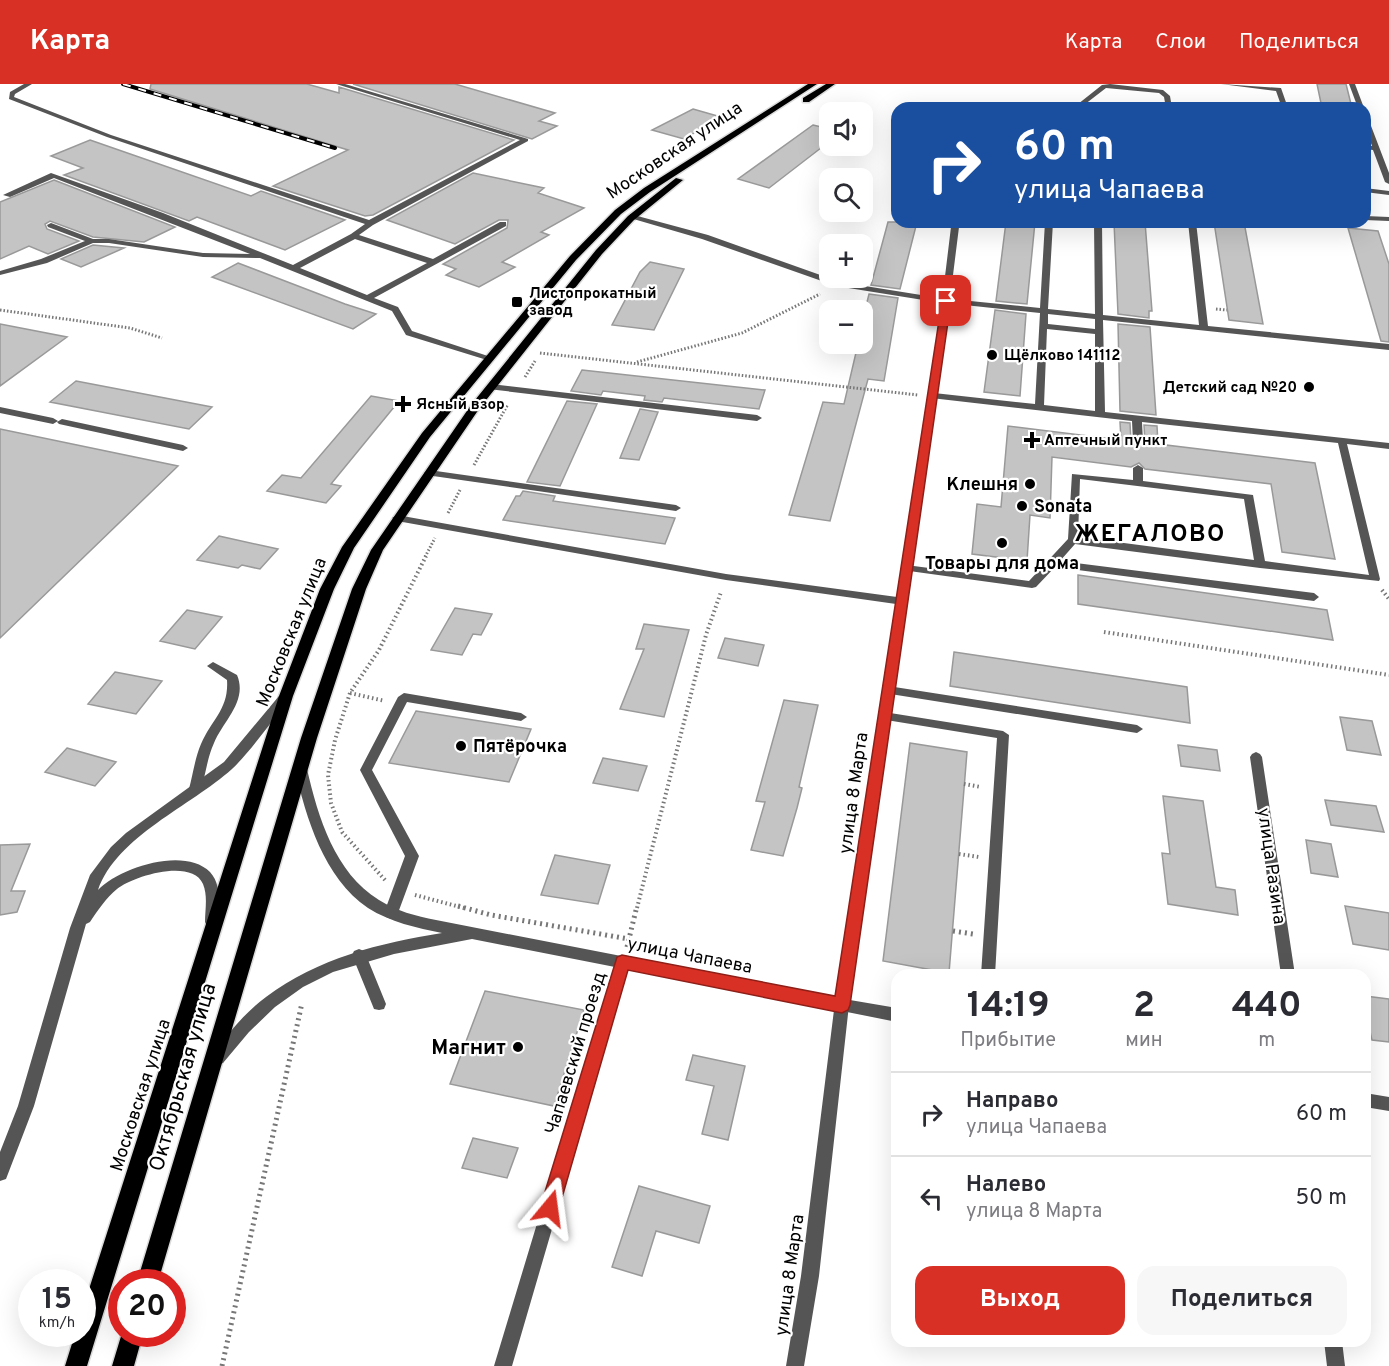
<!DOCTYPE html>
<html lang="ru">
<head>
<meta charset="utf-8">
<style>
  :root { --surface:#fff; --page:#f7f7f7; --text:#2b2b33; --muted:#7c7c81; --line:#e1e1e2; --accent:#d93025 }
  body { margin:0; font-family:Overpass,sans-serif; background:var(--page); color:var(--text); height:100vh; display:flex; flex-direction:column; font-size:22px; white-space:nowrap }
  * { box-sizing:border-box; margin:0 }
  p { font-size:20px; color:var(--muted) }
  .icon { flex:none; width:33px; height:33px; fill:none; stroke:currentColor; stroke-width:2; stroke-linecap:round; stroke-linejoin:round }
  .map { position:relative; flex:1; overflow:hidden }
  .side { position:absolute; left:891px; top:885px; width:480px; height:378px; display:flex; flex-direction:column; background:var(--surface); border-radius:18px; box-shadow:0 6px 24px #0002 }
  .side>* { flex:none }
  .guide { position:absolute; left:891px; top:18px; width:480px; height:126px; border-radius:18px; box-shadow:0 6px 24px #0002; background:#1a4fa0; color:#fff; overflow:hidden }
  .controls { position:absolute; left:819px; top:18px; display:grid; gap:12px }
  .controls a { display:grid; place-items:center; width:54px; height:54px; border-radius:12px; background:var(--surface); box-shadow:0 6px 24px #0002; font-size:30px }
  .speed { position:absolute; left:18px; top:1185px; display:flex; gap:12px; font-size:30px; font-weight:700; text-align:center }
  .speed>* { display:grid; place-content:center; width:78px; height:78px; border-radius:50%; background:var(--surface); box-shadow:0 6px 24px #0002; line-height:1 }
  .speed small { font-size:15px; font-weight:400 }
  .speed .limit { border:9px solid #d22; background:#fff; color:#111 }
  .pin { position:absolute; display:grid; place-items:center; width:51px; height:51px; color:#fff; margin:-26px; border-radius:12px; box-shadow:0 3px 9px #0006 }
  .me { position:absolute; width:66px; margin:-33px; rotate:16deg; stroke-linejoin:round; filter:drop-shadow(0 0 4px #0008) }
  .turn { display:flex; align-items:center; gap:21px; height:126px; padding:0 24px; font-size:27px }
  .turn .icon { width:78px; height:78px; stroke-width:2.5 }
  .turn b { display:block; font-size:42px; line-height:51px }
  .eta { display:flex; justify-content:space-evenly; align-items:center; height:102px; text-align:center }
  .eta b { font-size:36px; font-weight:700; line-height:42px }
  .button { display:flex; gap:12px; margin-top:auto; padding:12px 24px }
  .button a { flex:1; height:69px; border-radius:18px; background:var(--accent); color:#fff; font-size:24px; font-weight:700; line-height:69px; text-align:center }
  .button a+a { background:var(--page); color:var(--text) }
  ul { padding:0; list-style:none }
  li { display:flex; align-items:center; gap:18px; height:84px; padding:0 24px; border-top:2px solid var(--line) }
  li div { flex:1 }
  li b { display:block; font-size:22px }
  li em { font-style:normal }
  header { display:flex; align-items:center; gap:36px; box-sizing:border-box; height:84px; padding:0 30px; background:var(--accent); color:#fff }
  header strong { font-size:28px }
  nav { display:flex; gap:33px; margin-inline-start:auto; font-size:21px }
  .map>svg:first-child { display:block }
  .building { fill:#c4c4c4; stroke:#999; stroke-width:1.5 }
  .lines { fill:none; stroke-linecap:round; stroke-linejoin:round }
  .primary-casing { stroke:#dbdbdb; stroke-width:3 }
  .path-far2 { stroke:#777; stroke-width:3; stroke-dasharray:1.5 2; stroke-linecap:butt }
  .path-far1 { stroke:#777; stroke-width:4; stroke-dasharray:1.5 3; stroke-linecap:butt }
  .path { stroke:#777; stroke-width:5; stroke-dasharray:2 4; stroke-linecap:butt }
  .service { fill:#555; fill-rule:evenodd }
  .minor { fill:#555; fill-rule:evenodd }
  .tertiary { fill:#555; fill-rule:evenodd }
  .primary { fill:#000; fill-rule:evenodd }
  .rail-casing { stroke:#000; stroke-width:4 }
  .rail { stroke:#fff; stroke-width:2; stroke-dasharray:8; stroke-linecap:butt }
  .route { fill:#d93025; stroke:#8d1f18; stroke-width:1.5 }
  .poi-dot { fill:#000; stroke:#fff; stroke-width:2 }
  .labels { text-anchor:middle; stroke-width:4.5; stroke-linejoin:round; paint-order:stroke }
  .far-poi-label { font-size:15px; font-weight:bold; fill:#000; stroke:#fff; text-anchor:start }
  .street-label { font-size:18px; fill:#000; stroke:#fff }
  .poi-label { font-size:18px; font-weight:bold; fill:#000; stroke:#fff; text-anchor:start }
  .near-poi-label { font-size:21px; font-weight:bold; fill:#000; stroke:#fff; text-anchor:end }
  .near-street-label { font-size:21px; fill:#000; stroke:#fff }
  .district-label { font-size:24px; font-weight:bold; letter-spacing:1.5px; fill:#000; stroke:#fff }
</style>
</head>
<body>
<header>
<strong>Карта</strong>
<nav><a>Карта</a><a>Слои</a><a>Поделиться</a></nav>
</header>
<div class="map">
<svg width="1389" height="1282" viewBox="0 0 1389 1282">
  <rect width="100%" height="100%" fill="#fff"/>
  <!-- building -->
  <path class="building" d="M 151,0 L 307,0 L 339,9 L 339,3 L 514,56 L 373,131 L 365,132 L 273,102 L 348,66 L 150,5 Z
    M 353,0 L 455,0 L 555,29 L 539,37 L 557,42 L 532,55 Z
    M 1317,0 L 1346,0 L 1352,24 L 1322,24 Z
    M 693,25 L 721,33 L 684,55 L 652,46 Z
    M 813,41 L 830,45 L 830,57 L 769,104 L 738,95 Z
    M 90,56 L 251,112 L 261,107 L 345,136 L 285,166 L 197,133 L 189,137 L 64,91 L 83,84 L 51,72 Z
    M 473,89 L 544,104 L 538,109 L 584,124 L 541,148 L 549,151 L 502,178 L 515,183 L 479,203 L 446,191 L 456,185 L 443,180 L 507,144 L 508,136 L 499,136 L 455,160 L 387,136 Z
    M 54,96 L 175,143 L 144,158 L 93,153 L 50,137 L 45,140 L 47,145 L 79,157 L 48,170 L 29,162 L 0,175 L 0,118 Z
    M 888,138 L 917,138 L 900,205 L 871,201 Z
    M 1006,138 L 1035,138 L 1027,220 L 996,217 Z
    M 1114,138 L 1145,138 L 1152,227 L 1149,227 L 1149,234 L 1118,230 Z
    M 1214,138 L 1244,138 L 1263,240 L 1229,236 Z
    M 1348,144 L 1378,147 L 1389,180 L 1389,258 L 1381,257 Z
    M 93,161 L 124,164 L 81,183 L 61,175 Z
    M 650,178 L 684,185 L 654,246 L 612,241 L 640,188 Z
    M 238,179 L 345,220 L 376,230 L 353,245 L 212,193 Z
    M 869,210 L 898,214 L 884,297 L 868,295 L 830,437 L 789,431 L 823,318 L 844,320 L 858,260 L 862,260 L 862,238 Z
    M 995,226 L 1026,230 L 1020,312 L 984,308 Z
    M 0,240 L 67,253 L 0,302 Z
    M 1118,240 L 1150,243 L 1156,331 L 1120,327 Z
    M 582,286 L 765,306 L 759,325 L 664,314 L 662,318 L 644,316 L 645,312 L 603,307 L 601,311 L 571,307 Z
    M 76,297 L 212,323 L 189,345 L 50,318 Z
    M 371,312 L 399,317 L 331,400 L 341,402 L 326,419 L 267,407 L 282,391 L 301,394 Z
    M 567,317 L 597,320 L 560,402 L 527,398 Z
    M 640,325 L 658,328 L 639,376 L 620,374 Z
    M 1120,338 L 1130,339 L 1131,358 L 1137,363 L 1145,358 L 1144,341 L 1157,342 L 1158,360 L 1315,379 L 1335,475 L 1282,468 L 1271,400 L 1145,385 L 1139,379 L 1131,383 L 1052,373 L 1050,434 L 1030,431 L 1027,477 L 972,470 L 977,420 L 1001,423 L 1008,342 L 1121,356 Z
    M 0,345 L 178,382 L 0,554 Z
    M 523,407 L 555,412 L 553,417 L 675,434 L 665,460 L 503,436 L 516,412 L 520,412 Z
    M 219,452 L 278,465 L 260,485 L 242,481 L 238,484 L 197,476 Z
    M 1078,491 L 1327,526 L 1333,556 L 1078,520 Z
    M 455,524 L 492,530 L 481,551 L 473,550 L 462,571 L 431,566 Z
    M 187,526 L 222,533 L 195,565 L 160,557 Z
    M 644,540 L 689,546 L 664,633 L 620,625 L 644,565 L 636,565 Z
    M 725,554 L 764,561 L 758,582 L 718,574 Z
    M 954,568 L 1187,603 L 1190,639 L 950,602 Z
    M 115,588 L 162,597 L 136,630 L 88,620 Z
    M 784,616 L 818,621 L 799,703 L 802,704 L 797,724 L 783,772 L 751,766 L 765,718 L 756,717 Z
    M 416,627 L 531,645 L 509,698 L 389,679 Z
    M 1340,633 L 1372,637 L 1381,671 L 1347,666 Z
    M 910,659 L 967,668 L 949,889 L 883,877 Z
    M 1178,661 L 1217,666 L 1220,687 L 1181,682 Z
    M 67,664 L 116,678 L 95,702 L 45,688 Z
    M 603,674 L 647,682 L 638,707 L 593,699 Z
    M 1163,712 L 1203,717 L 1216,803 L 1235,806 L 1238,831 L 1168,820 L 1162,769 L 1170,770 Z
    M 1325,716 L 1376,722 L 1384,748 L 1331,741 Z
    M 1306,756 L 1331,760 L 1338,793 L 1311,789 Z
    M 30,760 L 11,807 L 25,807 L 17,828 L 0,831 L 0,761 Z
    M 555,771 L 610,781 L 598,820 L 541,811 Z
    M 1345,822 L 1389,829 L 1389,866 L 1353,860 Z
    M 485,907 L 584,926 L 554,1022 L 450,1000 Z
    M 1365,912 L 1389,915 L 1389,958 L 1372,956 L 1365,927 Z
    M 693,971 L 745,982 L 728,1056 L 702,1050 L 714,1002 L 686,996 Z
    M 473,1054 L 518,1064 L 507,1094 L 462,1084 Z
    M 639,1102 L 710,1122 L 699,1159 L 656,1147 L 642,1192 L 612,1183 Z"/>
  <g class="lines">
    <defs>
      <path id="primary" d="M 808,0 L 817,0 L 650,108 L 621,130 L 576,176 L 430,353 L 354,464 L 334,505 L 293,612 L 87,1282 L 65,1282 L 75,1250 L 82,1250 L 82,1227 L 279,612 L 320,505 L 342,463 L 422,349 L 570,172 L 615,126 L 644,104 Z
        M 826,0 L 835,0 L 809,18 L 803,18 L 803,14 Z
        M 676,94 L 683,96 L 634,136 L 602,170 L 479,325 L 383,466 L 366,505 L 317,654 L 158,1198 L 137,1198 L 301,654 L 352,505 L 371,466 L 471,321 L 596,166 L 628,132 Z
        M 122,1249 L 143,1250 L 134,1282 L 112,1282 Z"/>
    </defs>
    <!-- primary casing -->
    <use href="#primary" class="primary-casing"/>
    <!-- path-far2 -->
    <path class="path-far2" d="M 1216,225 L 1227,226
      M 0,226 L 130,244 L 162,254
      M 540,269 L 918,311
      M 637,278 L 742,249 L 820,210
      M 525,293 L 535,277
      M 474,381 L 508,320
      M 448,429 L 460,406
      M 425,473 L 435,454"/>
    <!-- path-far1 -->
    <path class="path-far1" d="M 1382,506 L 1389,515
      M 1104,548 L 1389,591
      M 350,609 L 385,617
      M 964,700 L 981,703
      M 959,770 L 979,773
      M 385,796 L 342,748 L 331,719 L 328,691 L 335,656 L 350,609 L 379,566 L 426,472
      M 415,811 L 464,824
      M 637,824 L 706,551 L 721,508"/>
    <!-- path -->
    <path class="path" d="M 458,822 L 491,831 L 629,855
      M 953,847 L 973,850
      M 627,863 L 637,822
      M 222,1282 L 302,919"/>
    <!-- service -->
    <path class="service" d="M 24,0 L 32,0 L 15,10 L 14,13 L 111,51 L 369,136 L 520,56 L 336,0 L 345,0 L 528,55 L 528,57 L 373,141 L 359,151 L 433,175 L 500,138 L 506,138 L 506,142 L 374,214 L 398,223 L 412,247 L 494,274 L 487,276 L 406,251 L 392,227 L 260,174 L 203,173 L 109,159 L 93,159 L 47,179 L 0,191 L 0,187 L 41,175 L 85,157 L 48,143 L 47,141 L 51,139 L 93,155 L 109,155 L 203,169 L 250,170 L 54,94 L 10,113 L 3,111 L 51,89 L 163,129 L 293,181 L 351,150 L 365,140 L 107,53 L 9,15 L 10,8 ZM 355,155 L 427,179 L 367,211 L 300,184 Z
      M 1110,0 L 1163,6 L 1170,12 L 1172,24 L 1166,24 L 1164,13 L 1159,9 L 1106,4 L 1080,24 L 1073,24 L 1102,1 Z
      M 1221,0 L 1281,4 L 1288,24 L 1282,24 L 1276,7 Z
      M 1349,0 L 1355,0 L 1364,24 L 1358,24 Z
      M 1365,32 L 1368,34 L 1389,89 L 1389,100 L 1385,98 L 1373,66 L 1365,65 L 1365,61 L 1372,62 L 1365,43 Z
      M 1365,104 L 1389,107 L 1389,111 L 1365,108 Z
      M 1365,132 L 1389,133 L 1389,137 L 1365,136 Z
      M 1045,138 L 1053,138 L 1048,225 L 1095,230 L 1094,138 L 1102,138 L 1103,231 L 1199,241 L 1188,138 L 1196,138 L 1208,242 L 1389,260 L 1389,266 L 1103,236 L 1105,328 L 1389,359 L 1389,365 L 1347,360 L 1380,495 L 1379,497 L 1260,484 L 1075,460 L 1060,477 L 1314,509 L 1319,513 L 1314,517 L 1055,483 L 1036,503 L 1032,504 L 902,486 L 901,484 L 906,481 L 1029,497 L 1068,455 L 1072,390 L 1133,396 L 1133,384 L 1138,381 L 1143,384 L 1143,397 L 1253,411 L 1265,477 L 1369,491 L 1338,359 L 1142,338 L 1143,358 L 1138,361 L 1133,358 L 1132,337 L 931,314 L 930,312 L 934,309 L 1035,320 L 1040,229 L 946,219 L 942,217 L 951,143 L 955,141 L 959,143 L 950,215 L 1040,224 ZM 1048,230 L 1095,235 L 1095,245 L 1048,240 ZM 1047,245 L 1095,250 L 1095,327 L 1044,321 ZM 1080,395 L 1244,415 L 1254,476 L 1078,453 Z
      M 491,300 L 757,331 L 762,334 L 757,337 L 488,305 L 488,301 Z
      M 0,323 L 53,334 L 58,337 L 53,340 L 0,329 Z
      M 62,335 L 183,361 L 188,364 L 183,367 L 59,340 L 57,338 Z
      M 429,386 L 676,421 L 681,424 L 676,427 L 426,391 L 424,389 Z
      M 213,578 L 237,591 C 248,617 223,637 214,659 C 207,674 206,690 201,705 L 199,708 L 191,708 L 189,705 C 193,690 195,674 201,660 C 212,635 229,625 227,596 L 207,582 Z
      M 888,602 L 1137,641 L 1143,645 L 1137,649 L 884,609 L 882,606 Z
      M 404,609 L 521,629 L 527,633 L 521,637 L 407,618 L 372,686 L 419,772 L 398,829 L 396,833 L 391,835 L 386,833 L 384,829 L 405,772 L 360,686 L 398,613 Z
      M 884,628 L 1003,647 L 1009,651 L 995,891 L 981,891 L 997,654 L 880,635 L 878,632 L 880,629 Z
      M 359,865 L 364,867 L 366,871 L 386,920 L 384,925 L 379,926 L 374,925 L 372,920 L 352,871 L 354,867 Z
      M 623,872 L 628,874 L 630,878 L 512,1282 L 494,1282 L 616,878 L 618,874 Z"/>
    <!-- minor -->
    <path class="minor" d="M 630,130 L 708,151 L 840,198 L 946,215 L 950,217 L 850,916 L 897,924 L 897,938 L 837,926 L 835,921 L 896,520 L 726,496 L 397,437 L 392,434 L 397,431 L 726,490 L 897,513 L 942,219 L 836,202 L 702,155 L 630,134 Z
      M 1256,668 L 1260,670 L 1262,673 L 1295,891 L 1281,891 L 1250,673 L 1252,670 Z
      M 1365,1009 L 1389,1013 L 1389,1027 L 1365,1023 Z
      M 1324,1257 L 1342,1257 L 1345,1282 L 1327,1282 Z"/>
    <!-- tertiary -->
    <path class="tertiary" d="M 283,611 L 287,612 L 289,615 L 287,618 C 271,638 250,668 232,685 C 191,722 117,752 98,806 C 119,784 184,762 210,788 C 222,801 219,822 219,838 L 217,842 L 212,844 L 207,842 L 205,838 C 205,826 208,812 203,800 C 192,774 133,792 117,805 C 106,814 98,826 90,838 L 86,840 L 34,1022 L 6,1095 L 0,1097 L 0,1068 L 18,1022 L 70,844 L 90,791 L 111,763 L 126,749 L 224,678 L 279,612 Z
      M 301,680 L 305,682 L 307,685 C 318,733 335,789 379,816 C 396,827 416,832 436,836 L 847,916 L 849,921 L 819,1192 L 804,1282 L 786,1282 L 801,1192 L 834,926 L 472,855 L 394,870 L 333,888 L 303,903 L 275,923 L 249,948 L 223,979 L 218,981 L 213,979 L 210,974 L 213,969 C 229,949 245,928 266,913 C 318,874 380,859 442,849 C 417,844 390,838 368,824 C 324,794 306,734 295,685 L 297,682 Z"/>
    <!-- primary -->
    <use href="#primary" class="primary"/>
    <defs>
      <path id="rail" d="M 123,0 L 335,64"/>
    </defs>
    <!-- rail casing -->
    <use href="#rail" class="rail-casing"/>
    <!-- rail -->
    <use href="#rail" class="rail"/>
  </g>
  <!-- route -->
  <path class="route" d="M 946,214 L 951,217 L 850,921 L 848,926 L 842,929 L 628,886 L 559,1124 L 556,1131 L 550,1133 L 543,1131 L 540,1124 L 617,873 L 622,871 L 835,912 L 942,217 Z"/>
  <!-- markers -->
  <g class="poi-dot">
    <rect x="511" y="212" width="12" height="12" rx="3"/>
    <circle cx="992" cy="271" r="6"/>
    <circle cx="1309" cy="303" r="6"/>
    <path d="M400 311h6v6h6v6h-6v6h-6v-6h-6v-6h6z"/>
    <path d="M1029 347h6v6h6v6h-6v6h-6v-6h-6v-6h6z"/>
    <circle cx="1030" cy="400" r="6"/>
    <circle cx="1022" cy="422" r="6"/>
    <circle cx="1002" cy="459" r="6"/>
    <circle cx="461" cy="662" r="6"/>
    <circle cx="518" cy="963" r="6"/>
  </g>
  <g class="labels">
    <!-- far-poi labels -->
    <g class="far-poi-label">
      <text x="529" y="214">Листопрокатный<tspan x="529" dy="17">завод</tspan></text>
      <text x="1004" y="276">Щёлково 141112</text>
      <text x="1297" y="308" text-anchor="end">Детский сад №20</text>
      <text x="416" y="325">Ясный взор</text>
      <text x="1044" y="361">Аптечный пункт</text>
    </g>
    <!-- street labels -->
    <g class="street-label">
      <text transform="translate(674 66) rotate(-34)" y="6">Московская улица</text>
      <text transform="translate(291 548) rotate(-68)" y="6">Московская улица</text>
      <text transform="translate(853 709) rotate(-82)" y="6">улица 8 Марта</text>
      <text transform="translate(1272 782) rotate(82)" y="6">улица Разина</text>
      <text transform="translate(690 871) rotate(11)" y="6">улица Чапаева</text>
      <text transform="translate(575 969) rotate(-73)" y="6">Чапаевский проезд</text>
      <text transform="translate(140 1011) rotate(-72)" y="6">Московская улица</text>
      <text transform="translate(789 1191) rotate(-82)" y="6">улица 8 Марта</text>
    </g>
    <!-- poi labels -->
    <g class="poi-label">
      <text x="1018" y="406" text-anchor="end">Клешня</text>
      <text x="1034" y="428">Sonata</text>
      <text x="1002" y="485" text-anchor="middle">Товары для дома</text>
      <text x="473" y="668">Пятёрочка</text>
    </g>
    <!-- near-poi labels -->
    <g class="near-poi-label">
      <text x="506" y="970">Магнит</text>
    </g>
    <!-- near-street labels -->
    <g class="near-street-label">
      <text transform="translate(182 993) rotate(-74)" y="7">Октябрьская улица</text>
    </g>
    <!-- district labels -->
    <g class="district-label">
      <text x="1150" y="457">ЖЕГАЛОВО</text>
    </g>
  </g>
</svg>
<div class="controls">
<a><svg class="icon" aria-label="sound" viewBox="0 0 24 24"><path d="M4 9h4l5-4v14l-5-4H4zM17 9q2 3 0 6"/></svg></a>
<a><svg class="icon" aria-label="search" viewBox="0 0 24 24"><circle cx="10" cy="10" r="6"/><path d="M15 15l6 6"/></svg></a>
<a>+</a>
<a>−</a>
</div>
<div class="speed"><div>15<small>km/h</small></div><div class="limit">20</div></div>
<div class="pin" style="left:946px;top:217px;background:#d93025"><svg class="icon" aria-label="arrive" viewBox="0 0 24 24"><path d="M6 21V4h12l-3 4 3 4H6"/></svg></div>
<svg class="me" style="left:550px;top:1124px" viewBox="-20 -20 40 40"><path d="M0-17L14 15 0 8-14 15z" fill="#d93025" stroke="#fff" stroke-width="4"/></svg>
<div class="guide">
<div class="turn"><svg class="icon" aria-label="right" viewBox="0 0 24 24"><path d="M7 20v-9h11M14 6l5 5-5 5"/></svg><div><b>60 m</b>улица Чапаева</div></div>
</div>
<section class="side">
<div class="eta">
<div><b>14:19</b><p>Прибытие</p></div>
<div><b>2</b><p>мин</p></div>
<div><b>440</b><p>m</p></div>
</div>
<ul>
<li><svg class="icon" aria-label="right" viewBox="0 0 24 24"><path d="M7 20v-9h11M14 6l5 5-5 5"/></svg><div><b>Направо</b><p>улица Чапаева</p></div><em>60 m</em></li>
<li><svg class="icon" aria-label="left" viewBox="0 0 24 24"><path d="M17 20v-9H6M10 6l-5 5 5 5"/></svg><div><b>Налево</b><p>улица 8 Марта</p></div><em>50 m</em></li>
</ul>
<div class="button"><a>Выход</a><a>Поделиться</a></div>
</section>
</div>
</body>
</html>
